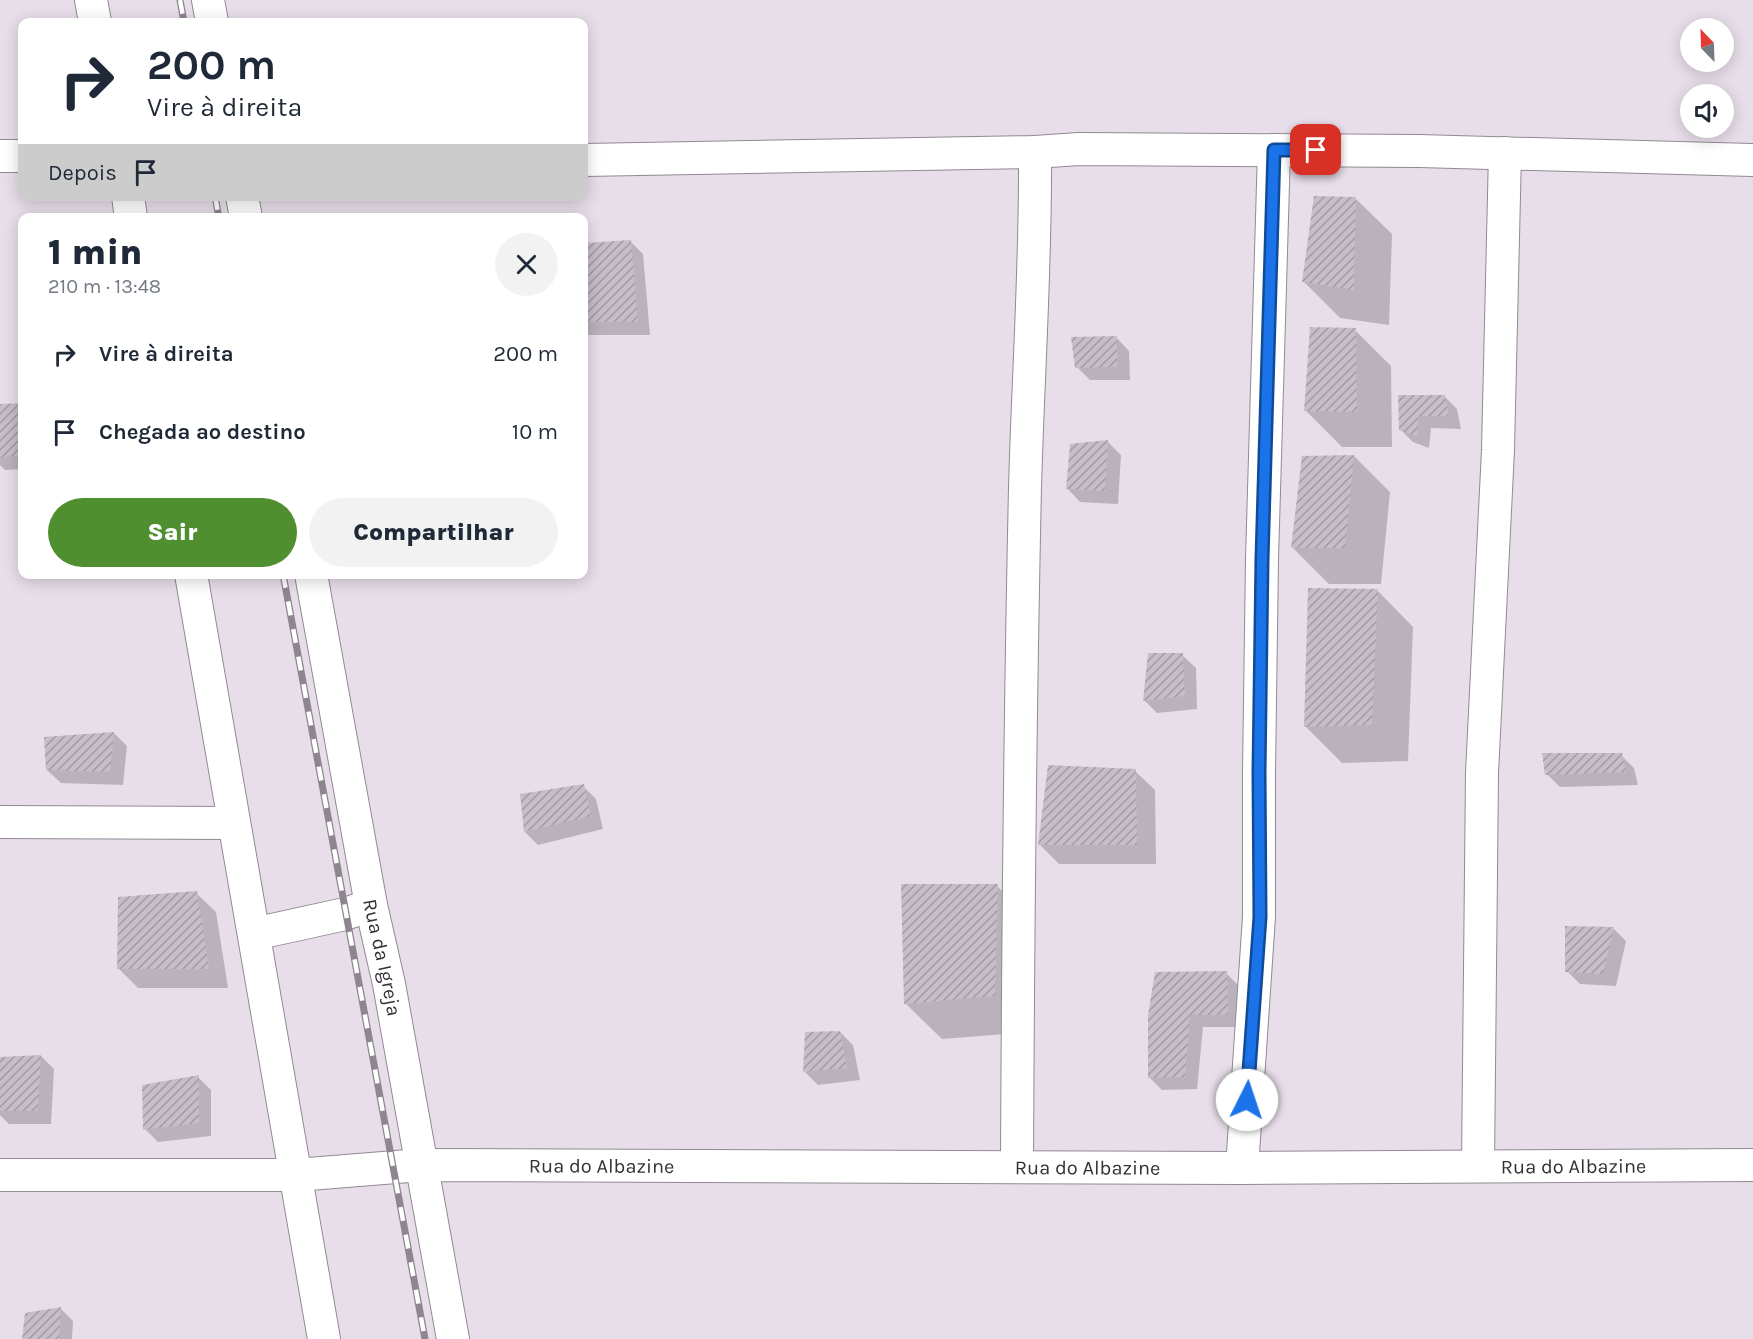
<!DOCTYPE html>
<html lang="pt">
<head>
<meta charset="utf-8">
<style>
  :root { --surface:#fff; --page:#f2f2f3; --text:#1f2937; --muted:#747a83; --accent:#508f2f }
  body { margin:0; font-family:Karla,sans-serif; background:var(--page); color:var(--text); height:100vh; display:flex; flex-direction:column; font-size:22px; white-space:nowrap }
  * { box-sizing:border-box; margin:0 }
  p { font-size:20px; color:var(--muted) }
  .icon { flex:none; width:33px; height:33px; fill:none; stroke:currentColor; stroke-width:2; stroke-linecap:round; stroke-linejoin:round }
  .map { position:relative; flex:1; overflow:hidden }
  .drawer { position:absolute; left:18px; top:213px; width:570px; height:366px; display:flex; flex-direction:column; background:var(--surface); border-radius:12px; box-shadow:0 3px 15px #0003 }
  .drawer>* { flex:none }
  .hud { position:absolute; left:18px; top:18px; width:570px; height:183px; border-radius:12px; box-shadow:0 3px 15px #0003; background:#fff; color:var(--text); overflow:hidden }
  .needle { width:39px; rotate:337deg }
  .buttons { position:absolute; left:1680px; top:18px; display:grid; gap:12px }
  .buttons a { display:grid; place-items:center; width:54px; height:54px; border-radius:50%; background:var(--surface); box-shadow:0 3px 15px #0003; font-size:30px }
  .pin { position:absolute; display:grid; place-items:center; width:51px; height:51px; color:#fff; margin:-26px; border-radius:12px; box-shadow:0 3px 9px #0006 }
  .me { position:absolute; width:66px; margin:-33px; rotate:4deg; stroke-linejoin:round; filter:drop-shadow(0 0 4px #0008) }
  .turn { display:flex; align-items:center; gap:21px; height:126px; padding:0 30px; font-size:27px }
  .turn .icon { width:78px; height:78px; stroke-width:2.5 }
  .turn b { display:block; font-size:42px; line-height:51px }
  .then { display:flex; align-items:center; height:57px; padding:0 30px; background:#0003; gap:12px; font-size:22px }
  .round { display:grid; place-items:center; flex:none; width:63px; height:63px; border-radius:32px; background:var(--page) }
  .overview { display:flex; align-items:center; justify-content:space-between; height:102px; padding:0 30px }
  h1 { font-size:36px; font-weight:800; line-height:45px }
  .primary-button { display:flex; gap:12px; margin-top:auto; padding:12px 30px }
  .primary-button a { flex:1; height:69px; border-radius:36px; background:var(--accent); color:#fff; font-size:24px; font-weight:800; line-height:69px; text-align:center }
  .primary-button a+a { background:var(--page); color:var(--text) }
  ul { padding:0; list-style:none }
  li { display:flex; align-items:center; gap:18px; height:78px; padding:0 30px }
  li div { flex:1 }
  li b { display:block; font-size:22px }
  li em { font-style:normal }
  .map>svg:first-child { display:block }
  .shadow { fill:#0003 }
  .building { fill:url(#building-hatch) }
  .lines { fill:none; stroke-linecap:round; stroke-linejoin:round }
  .minor-casing { stroke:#928994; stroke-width:34 }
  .minor { stroke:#fff; stroke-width:32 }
  .rail-casing { stroke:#8d868e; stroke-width:7 }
  .rail { stroke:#fff; stroke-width:4.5; stroke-dasharray:14; stroke-linecap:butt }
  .route-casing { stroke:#114b97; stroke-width:15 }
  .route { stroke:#1a73e8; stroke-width:10 }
  .labels { text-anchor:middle; stroke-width:4.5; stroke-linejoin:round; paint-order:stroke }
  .street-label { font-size:20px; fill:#332f34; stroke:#fff }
</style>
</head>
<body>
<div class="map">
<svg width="1753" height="1339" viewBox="0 0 1753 1339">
  <defs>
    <pattern id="building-hatch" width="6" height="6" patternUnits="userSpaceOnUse" patternTransform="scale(1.5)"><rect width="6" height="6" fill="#c7bdc9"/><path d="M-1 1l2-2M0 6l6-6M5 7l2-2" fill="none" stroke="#a29aa4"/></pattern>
  </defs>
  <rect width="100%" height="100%" fill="#e8deea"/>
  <!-- shadow -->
  <path class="shadow" d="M 1355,198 L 1392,234 L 1389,325 L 1340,318 L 1304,282 Z
    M 630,241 L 643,254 L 650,335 L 584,335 L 584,245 Z
    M 1355,330 L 1391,366 L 1392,447 L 1342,447 L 1306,411 Z
    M 1116,337 L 1129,351 L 1130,380 L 1090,380 L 1077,367 Z
    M 1444,396 L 1457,409 L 1461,429 L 1431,428 L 1429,448 L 1413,442 L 1400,429 Z
    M 22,404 L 22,469 L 5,470 L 0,465 L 0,405 Z
    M 1108,442 L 1121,455 L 1118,504 L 1080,502 L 1067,488 Z
    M 1354,456 L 1390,492 L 1381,584 L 1329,584 L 1293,548 Z
    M 1377,590 L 1413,627 L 1408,761 L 1342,763 L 1305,726 Z
    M 1182,655 L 1196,668 L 1197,709 L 1157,713 L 1144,700 Z
    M 114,733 L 127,746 L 123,785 L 61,783 L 47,770 Z
    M 1621,755 L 1634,768 L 1638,785 L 1560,787 L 1547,774 Z
    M 1135,771 L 1155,790 L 1156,864 L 1059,864 L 1039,844 Z
    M 583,786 L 596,799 L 603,829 L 538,845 L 525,832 Z
    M 997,886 L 1034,922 L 1031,1032 L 942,1039 L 905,1003 Z
    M 196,893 L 216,912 L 228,988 L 138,988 L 118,968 Z
    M 1613,928 L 1626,941 L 1616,986 L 1580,984 L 1567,971 Z
    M 1226,973 L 1239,986 L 1240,1027 L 1203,1027 L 1197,1089 L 1162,1090 L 1149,1077 L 1150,1015 Z
    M 840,1032 L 853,1045 L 860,1080 L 818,1085 L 805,1072 Z
    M 41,1056 L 54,1069 L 51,1124 L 9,1124 L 0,1115 L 0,1058 Z
    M 198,1077 L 211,1090 L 211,1136 L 158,1142 L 145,1129 Z
    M 60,1308 L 73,1321 L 72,1339 L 23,1339 Z"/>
  <!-- building -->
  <path class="building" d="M 1314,196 L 1356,197 L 1354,290 L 1302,282 Z
    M 631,240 L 638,322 L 584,322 L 584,243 Z
    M 1310,327 L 1356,328 L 1357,412 L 1304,411 Z
    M 1117,336 L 1117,367 L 1075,368 L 1071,337 Z
    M 1398,395 L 1445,395 L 1449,416 L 1418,416 L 1417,436 L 1399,430 Z
    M 22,403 L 22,456 L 0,457 L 0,404 Z
    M 1108,440 L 1105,491 L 1066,489 L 1070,444 Z
    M 1354,455 L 1345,548 L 1291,548 L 1302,456 Z
    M 1308,588 L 1378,589 L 1372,725 L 1304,727 Z
    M 1148,653 L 1183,653 L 1185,696 L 1143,701 Z
    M 114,732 L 110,772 L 46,770 L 44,737 Z
    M 1542,753 L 1622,753 L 1626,772 L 1545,775 Z
    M 1048,765 L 1136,769 L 1137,845 L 1038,845 Z
    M 584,784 L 591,816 L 524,832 L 520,794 Z
    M 901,884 L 998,884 L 995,996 L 904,1004 Z
    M 197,891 L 209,969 L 117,969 L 118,897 Z
    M 1565,926 L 1614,927 L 1603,974 L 1565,972 Z
    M 1227,971 L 1228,1015 L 1190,1015 L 1185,1077 L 1148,1078 L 1148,1015 L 1155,972 Z
    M 840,1031 L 847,1068 L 803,1072 L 805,1032 Z
    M 41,1055 L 38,1111 L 0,1111 L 0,1057 Z
    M 199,1075 L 199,1123 L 143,1130 L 142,1085 Z
    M 61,1307 L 59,1339 L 22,1339 L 25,1313 Z"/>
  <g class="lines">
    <defs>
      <g id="minor">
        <path d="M 91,0 L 95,22"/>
        <path d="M 208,0 L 212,22"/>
        <path d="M 0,156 L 22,156"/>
        <path d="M 584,160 L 1035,152 L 1079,149 L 1419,151 L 1753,160"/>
        <path d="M 128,196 L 131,218"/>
        <path d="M 242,196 L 246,218"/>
        <path d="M 191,574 L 324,1339"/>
        <path id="s1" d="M 311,574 L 371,905 L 389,984 L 453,1339"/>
        <path d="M 0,822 L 233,823"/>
        <path d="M 254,934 L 345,914 L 371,905"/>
        <path d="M 1017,1166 C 1018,940 1020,714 1025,488 C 1028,376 1036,264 1035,152"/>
        <path d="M 1478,1166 L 1482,773 L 1498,450 L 1505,153"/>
        <path d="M 1242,1168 L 1259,917 L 1259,772 L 1262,559 L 1274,150"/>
        <path id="s2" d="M 0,1175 L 296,1175 L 421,1165 L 1242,1168 L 1753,1165"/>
      </g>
    </defs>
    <!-- minor casing -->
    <use href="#minor" class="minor-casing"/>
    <!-- minor -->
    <use href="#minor" class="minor"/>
    <defs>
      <path id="rail" d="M 180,0 L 184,22
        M 215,196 L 219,218
        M 283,574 L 425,1339"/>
    </defs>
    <!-- rail casing -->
    <use href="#rail" class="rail-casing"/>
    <!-- rail -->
    <use href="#rail" class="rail"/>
  </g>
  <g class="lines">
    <defs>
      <path id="route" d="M 1247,1100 L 1260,917 L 1259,772 L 1262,559 L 1274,150 L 1316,150"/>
    </defs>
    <!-- route casing -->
    <use href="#route" class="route-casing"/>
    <!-- route -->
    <use href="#route" class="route"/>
  </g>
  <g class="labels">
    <!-- street labels -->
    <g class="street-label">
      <text dy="7" stroke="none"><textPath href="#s1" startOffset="390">Rua da Igreja</textPath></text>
      <text dy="7" stroke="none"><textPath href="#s2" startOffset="602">Rua do Albazine</textPath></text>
      <text dy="7" stroke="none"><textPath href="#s2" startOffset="1574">Rua do Albazine</textPath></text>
      <text dy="7" stroke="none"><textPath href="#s2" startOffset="1088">Rua do Albazine</textPath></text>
    </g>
  </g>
</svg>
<div class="buttons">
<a><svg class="needle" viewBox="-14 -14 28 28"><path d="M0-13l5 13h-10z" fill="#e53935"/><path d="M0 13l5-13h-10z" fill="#747a83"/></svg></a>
<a><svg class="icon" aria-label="sound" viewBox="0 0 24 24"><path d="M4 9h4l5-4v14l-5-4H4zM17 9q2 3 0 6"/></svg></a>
</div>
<div class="pin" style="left:1316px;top:150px;background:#d93025"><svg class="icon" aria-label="arrive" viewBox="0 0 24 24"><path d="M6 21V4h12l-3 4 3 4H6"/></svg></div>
<svg class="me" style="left:1247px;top:1100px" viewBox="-20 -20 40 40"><circle r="19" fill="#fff"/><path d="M0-13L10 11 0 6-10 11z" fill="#1a73e8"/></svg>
<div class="hud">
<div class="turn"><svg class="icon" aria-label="right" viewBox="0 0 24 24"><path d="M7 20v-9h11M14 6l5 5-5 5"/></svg><div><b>200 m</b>Vire à direita</div></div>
<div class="then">Depois<svg class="icon" aria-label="arrive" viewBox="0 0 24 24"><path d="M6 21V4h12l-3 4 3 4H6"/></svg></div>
</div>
<section class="drawer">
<div class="overview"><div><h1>1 min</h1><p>210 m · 13:48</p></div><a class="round"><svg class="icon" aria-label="close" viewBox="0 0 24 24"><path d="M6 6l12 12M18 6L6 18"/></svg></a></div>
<ul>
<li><svg class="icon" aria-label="right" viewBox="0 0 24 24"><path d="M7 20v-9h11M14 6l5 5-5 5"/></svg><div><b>Vire à direita</b></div><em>200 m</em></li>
<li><svg class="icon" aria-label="arrive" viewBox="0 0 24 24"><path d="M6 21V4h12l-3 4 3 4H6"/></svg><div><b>Chegada ao destino</b></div><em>10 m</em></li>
</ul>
<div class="primary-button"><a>Sair</a><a>Compartilhar</a></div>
</section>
</div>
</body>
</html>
